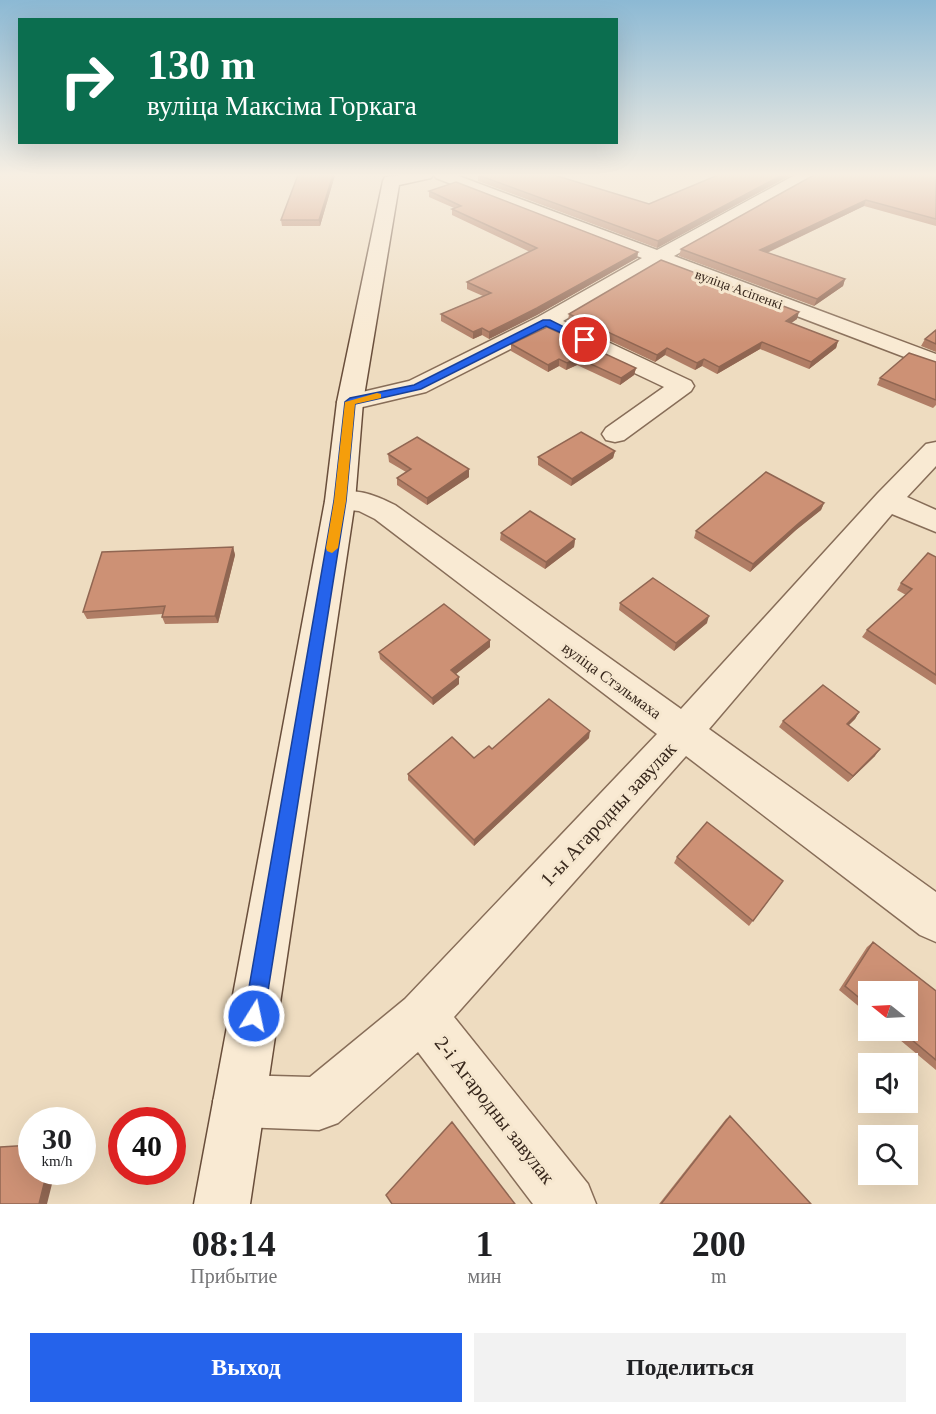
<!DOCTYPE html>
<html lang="ru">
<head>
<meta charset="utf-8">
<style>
  :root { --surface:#fff; --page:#f2f2f2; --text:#202124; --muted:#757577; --accent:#2563eb }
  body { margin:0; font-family:"Times New Roman",serif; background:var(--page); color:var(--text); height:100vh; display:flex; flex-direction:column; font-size:22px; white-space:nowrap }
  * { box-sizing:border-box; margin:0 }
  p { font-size:20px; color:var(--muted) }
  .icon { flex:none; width:33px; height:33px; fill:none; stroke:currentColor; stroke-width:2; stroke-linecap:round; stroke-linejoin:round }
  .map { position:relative; height:1204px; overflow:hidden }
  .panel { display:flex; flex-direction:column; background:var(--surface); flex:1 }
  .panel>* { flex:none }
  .top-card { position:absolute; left:18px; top:18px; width:600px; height:126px; border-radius:0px; box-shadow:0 6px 24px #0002; background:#0b6e4f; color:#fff; overflow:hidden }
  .needle { width:39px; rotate:288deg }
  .buttons { position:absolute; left:858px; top:981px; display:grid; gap:12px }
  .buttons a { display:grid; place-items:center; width:60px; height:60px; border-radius:0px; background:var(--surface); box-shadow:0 6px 24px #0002; font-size:30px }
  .speed { position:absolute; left:18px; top:1107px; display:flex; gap:12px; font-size:30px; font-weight:700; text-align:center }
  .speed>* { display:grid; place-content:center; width:78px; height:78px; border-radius:50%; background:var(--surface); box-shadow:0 6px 24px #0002; line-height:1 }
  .speed small { font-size:15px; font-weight:400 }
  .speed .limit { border:9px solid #d22; background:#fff; color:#111 }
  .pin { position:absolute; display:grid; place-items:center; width:51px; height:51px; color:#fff; margin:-26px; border:3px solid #fff; border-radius:50%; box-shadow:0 2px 6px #0007 }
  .me { position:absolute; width:66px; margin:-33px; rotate:10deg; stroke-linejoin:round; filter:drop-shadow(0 0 4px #0008) }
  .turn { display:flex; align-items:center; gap:21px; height:126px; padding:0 30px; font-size:27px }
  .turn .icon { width:78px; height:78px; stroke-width:2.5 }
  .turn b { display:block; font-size:42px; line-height:51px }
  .eta { display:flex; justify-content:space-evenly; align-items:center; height:102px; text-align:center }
  .eta b { font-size:36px; font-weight:600; line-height:42px }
  .button { display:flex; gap:12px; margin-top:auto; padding:12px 30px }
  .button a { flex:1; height:69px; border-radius:0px; background:var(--accent); color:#fff; font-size:24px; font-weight:600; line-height:69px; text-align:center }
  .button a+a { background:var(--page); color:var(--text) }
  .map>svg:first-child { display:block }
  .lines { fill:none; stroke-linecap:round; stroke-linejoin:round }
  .street-casing { stroke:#876d58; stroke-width:3 }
  .secondary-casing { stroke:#694e3b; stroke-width:3 }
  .street { fill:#f9ead3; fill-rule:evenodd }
  .secondary { fill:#f9ead3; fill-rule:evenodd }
  .wall { fill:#b07d65 }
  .shaded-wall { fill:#906652 }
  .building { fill:#cd9175; stroke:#906652; stroke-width:1.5 }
  .route { fill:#2563eb; stroke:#184099; stroke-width:1.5 }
  .slow { fill:#f59e0b }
  .labels { text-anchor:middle; stroke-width:6; stroke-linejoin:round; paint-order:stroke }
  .far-street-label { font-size:14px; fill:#37271c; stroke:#f6e7cf }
  .street-label { font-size:16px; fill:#37271c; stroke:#f6e7cf }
  .near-street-label { font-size:20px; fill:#37271c; stroke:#f6e7cf }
</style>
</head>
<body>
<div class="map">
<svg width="936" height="1204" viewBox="0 0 936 1204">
  <rect width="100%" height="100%" fill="#eedcc0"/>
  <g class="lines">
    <defs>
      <path id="street" d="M 434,175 L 456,175 L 657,250 L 795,175 L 814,175 L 812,178 L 674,256 L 936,354 L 936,369 L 660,264 L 563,321 L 691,381 L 694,386 L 691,391 L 624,440 L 615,442 L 606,440 L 602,434 L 606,428 L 664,387 L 546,331 L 426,392 L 350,410 L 341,407 L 337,402 L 341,397 L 409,381 L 538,317 L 642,258 L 436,178 Z
        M 936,442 L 936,466 L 907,497 L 936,510 L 936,532 L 892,514 L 709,729 L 936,892 L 936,942 L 920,935 L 686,756 L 454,1017 L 588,1184 L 596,1204 L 533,1204 L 418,1052 L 338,1123 L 319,1130 L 239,1127 L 221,1119 L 213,1101 L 221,1083 L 239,1075 L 310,1077 L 405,999 L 657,734 L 375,519 L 359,511 L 330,508 L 325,501 L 330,494 C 355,487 373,494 395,505 L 681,709 L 878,493 L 926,444 Z"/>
      <path id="secondary" d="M 405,175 L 433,175 L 431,178 L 399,185 L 363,402 L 355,501 L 250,1204 L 194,1204 L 325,501 L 337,402 L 383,181 L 385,177 Z"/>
    </defs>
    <!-- street casing -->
    <use href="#street" class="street-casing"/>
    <!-- secondary casing -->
    <use href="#secondary" class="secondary-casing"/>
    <!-- street -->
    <use href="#street" class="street"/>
    <!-- secondary -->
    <use href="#secondary" class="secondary"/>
  </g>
  <!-- wall -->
  <path class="wall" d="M 335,175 L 320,226 L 282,226 L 281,220 Z
    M 478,175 L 649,204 L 718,175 L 791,175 L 657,248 L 478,181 Z
    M 936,175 L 936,226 L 864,206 L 767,253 L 845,279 L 843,286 L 814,306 L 679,256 L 681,249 Z
    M 429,191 L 638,252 L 637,258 L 537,315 L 489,339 L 482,335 L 473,339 L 441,321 L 441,314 L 483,296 L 467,289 L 467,282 L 530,252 L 452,215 L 452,209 L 454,208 L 429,197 Z
    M 569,314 L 797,319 L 791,323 L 838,341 L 836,348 L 809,369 L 760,349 L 717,374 L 702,366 L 695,370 L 665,355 L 655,362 L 568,321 Z
    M 936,330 L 936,352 L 921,346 L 925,339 Z
    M 511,344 L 636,368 L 634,375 L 620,385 L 577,365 L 566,370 L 559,366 L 548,372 L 511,351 Z
    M 936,362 L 936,405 L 933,408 L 877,385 L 880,378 Z
    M 615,451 L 613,458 L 571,486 L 538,465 L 538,457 Z
    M 388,454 L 469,477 L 427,505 L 397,485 L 397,478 L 406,472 L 389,462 Z
    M 824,503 L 821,510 L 796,530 L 750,572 L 694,538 L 696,531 Z
    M 501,533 L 575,539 L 574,547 L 545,569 L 500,540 Z
    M 233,547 L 235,555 L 218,623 L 165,624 L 162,617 L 163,614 L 87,619 L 83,612 Z
    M 936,557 L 936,685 L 862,637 L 867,630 L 906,595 L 897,590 L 901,583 Z
    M 620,603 L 707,623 L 674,651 L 619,610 Z
    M 490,640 L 490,647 L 456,674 L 459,677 L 459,684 L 433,705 L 380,659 L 379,652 Z
    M 859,712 L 855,719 L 848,725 L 875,756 L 848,782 L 779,727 L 783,721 Z
    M 589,738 L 474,846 L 408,780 L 408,774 L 474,758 L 492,749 Z
    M 677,857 L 783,881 L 749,926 L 674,863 Z
    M 873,942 L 936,991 L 936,1070 L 888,1030 L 908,1030 L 868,992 L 868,1014 L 839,990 L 867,947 Z
    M 730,1116 L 811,1204 L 659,1204 L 726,1119 Z"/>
  <!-- shaded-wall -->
  <path class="shaded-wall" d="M 333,175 L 335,175 L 320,226 L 319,220 Z
    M 782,175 L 791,175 L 657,248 L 658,241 Z
    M 866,200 L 864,206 L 758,257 L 760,250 Z
    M 638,252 L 637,258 L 537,315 L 489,339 L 489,332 Z
    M 845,279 L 843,286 L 814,306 L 817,299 Z
    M 799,312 L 797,319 L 784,328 L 786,321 Z
    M 482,328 L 482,335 L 473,339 L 473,332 Z
    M 838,341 L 836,348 L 809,369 L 811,362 Z
    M 762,342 L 760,349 L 717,374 L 719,367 Z
    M 667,348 L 665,355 L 655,362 L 657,355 Z
    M 578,358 L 577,365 L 566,370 L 567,363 Z
    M 559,359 L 559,366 L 548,372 L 548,365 Z
    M 704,359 L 702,366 L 695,370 L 697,363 Z
    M 636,368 L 634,375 L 620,385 L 621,378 Z
    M 615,451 L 613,458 L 571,486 L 572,479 Z
    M 469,469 L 469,477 L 427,505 L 427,498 Z
    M 824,503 L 821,510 L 796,530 L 750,572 L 753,564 L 799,523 Z
    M 575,539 L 574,547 L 545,569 L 546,562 Z
    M 233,547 L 235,555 L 218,623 L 215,616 Z
    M 709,616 L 707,623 L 674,651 L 676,643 Z
    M 490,640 L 490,647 L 452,677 L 451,670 Z
    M 459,677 L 459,684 L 433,705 L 432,698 Z
    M 859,712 L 855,719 L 843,731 L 847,724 Z
    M 590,731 L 589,738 L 474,846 L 474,840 Z
    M 880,749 L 875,756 L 848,782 L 853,776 Z
    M 47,1172 L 55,1172 L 47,1204 L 39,1204 Z"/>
  <!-- building -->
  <path class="building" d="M 298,175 L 333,175 L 319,220 L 281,220 Z
    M 478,175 L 554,175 L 649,204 L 718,175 L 782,175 L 658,241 Z
    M 814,175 L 936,175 L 936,219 L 866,200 L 760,250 L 845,279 L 817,299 L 681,249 Z
    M 456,182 L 638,252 L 537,308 L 489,332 L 482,328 L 473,332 L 441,314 L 491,293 L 467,282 L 537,248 L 452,209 L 461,206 L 429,191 Z
    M 661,260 L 799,312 L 786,321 L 838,341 L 811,362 L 762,342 L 719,367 L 704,359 L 697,363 L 667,348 L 657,355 L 569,314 Z
    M 547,327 L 636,368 L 621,378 L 578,358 L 567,363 L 559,359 L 548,365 L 511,344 Z
    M 936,330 L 936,344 L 925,339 Z
    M 909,353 L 936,362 L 936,400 L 880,378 Z
    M 581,432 L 615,451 L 572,479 L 538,457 Z
    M 417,437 L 469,469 L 427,498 L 397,478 L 411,469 L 388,454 Z
    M 766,472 L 824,503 L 799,523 L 753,564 L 696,531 Z
    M 530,511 L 575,539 L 546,562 L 501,533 Z
    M 233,547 L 215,616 L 162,617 L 165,606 L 83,612 L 102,552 Z
    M 928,553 L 936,557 L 936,675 L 867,630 L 912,589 L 901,583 Z
    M 653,578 L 709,616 L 676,643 L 620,603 Z
    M 444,604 L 490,640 L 451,670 L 459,677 L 432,698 L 379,652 Z
    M 823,685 L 859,712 L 847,724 L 880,749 L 853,776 L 783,721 Z
    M 549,699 L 590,731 L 474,840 L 408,774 L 452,737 L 474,758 L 489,746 L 492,749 Z
    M 707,822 L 783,881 L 753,921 L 677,857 Z
    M 873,942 L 936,991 L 936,1060 L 900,1030 L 908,1030 L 908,992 L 868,992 L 868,1005 L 845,986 Z
    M 730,1116 L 811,1204 L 661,1204 Z
    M 452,1122 L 515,1204 L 392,1204 L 386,1195 Z
    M 32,1145 L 32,1172 L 47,1172 L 39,1204 L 0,1204 L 0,1147 Z"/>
  <!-- sky -->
  <linearGradient id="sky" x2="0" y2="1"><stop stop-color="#8cb9d4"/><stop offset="0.51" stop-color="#f7efe3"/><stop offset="1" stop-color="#f7efe3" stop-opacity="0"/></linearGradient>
  <rect width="936" height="343" fill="url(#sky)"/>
  <!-- route -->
  <path class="route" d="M 543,320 L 550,320 L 590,340 L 582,342 L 546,326 L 421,389 L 355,404 L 346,501 L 264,1016 L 261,1023 L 254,1026 L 247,1023 L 244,1016 L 334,501 L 345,402 L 350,398 L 414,385 Z"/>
  <!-- slow -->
  <path class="slow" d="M 377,393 L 381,394 L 381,398 L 355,404 L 346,501 L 338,548 L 332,553 L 327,551 L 326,548 L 334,501 L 345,402 Z"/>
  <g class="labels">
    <!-- far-street labels -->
    <g class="far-street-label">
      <text transform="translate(739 289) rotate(20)" y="5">вуліца Асіпенкі</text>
    </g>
    <!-- street labels -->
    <g class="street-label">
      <text transform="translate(612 680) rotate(36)" y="6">вуліца Стэльмаха</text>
    </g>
    <!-- near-street labels -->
    <g class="near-street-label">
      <text transform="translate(608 814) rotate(-47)" y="7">1-ы Агародны завулак</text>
      <text transform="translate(495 1110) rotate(52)" y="7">2-і Агародны завулак</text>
    </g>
  </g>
</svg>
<div class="buttons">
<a><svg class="needle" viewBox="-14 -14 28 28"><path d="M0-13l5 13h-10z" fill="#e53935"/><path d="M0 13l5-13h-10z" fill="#757577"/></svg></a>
<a><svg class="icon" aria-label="sound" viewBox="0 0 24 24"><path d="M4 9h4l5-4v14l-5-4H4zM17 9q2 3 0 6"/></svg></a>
<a><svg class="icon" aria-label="search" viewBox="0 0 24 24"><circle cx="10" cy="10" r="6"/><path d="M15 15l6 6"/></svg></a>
</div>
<div class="speed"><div>30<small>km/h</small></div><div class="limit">40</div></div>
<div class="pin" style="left:585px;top:340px;background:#d93025"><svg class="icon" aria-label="arrive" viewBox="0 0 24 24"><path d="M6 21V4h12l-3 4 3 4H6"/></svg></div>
<svg class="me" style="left:254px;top:1016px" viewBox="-20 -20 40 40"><circle r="17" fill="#2563eb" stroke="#fff" stroke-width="3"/><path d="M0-11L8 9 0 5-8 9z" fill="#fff"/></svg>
<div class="top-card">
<div class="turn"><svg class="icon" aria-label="right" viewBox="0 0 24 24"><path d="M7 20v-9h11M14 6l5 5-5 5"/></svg><div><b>130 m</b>вуліца Максіма Горкага</div></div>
</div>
</div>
<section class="panel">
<div class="eta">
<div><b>08:14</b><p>Прибытие</p></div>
<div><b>1</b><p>мин</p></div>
<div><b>200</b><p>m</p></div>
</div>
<div class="button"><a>Выход</a><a>Поделиться</a></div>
</section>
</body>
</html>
